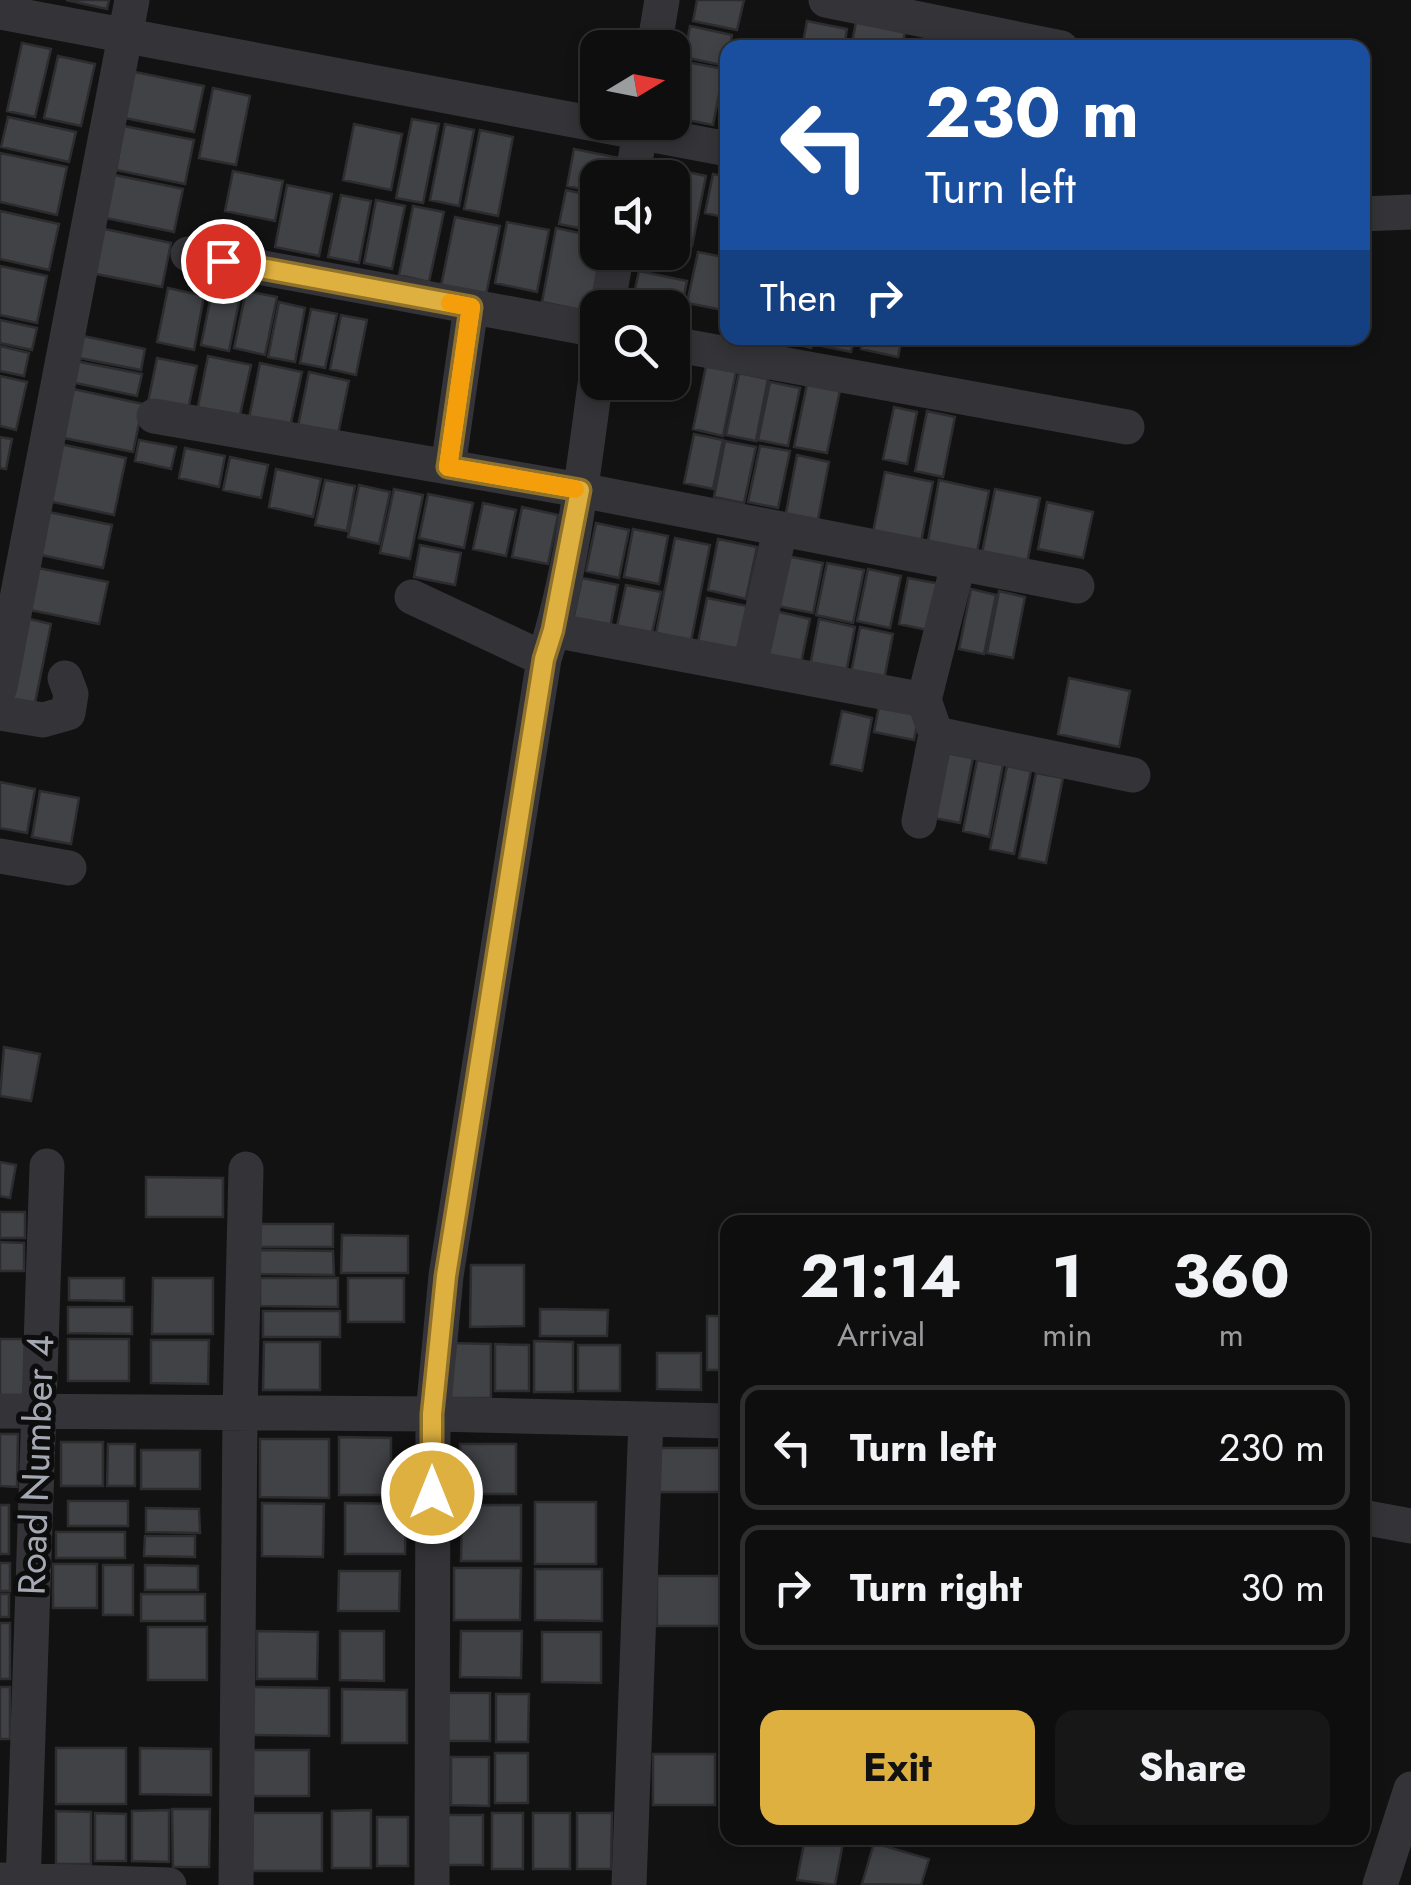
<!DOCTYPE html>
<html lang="en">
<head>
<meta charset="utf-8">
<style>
  :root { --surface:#0e0e0e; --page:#171717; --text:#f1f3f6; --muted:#9b9c9e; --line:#2e2e2e; --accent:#deb040 }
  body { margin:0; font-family:Jost,sans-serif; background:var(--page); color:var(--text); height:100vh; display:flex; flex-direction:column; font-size:38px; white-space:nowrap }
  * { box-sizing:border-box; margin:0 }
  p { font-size:32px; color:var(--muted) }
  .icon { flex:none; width:55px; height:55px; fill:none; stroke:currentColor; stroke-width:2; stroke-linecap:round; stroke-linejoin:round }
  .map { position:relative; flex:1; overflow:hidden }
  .details { position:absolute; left:720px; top:1215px; width:650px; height:630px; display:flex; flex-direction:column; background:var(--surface); border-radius:20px; box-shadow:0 5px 15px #0003,0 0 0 2px var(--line) }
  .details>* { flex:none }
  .guide { position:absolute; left:720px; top:40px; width:650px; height:305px; border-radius:20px; box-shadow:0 5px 15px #0003,0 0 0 2px var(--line); background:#1a4fa0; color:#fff; overflow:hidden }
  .needle { width:65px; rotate:80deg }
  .fabs { position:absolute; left:580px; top:30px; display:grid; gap:20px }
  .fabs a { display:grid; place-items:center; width:110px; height:110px; border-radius:20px; background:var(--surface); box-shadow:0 5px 15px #0003,0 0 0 2px var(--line); font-size:50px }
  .pin { position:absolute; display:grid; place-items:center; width:85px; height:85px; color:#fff; margin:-42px; border:5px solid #fff; border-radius:50%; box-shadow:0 2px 10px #0007 }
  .me { position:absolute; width:110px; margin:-55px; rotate:0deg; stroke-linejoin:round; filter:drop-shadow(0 0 8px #0008) }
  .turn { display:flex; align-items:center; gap:35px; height:210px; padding:0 40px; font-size:45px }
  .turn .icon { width:130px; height:130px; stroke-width:2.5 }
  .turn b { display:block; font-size:70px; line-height:85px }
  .then { display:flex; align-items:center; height:95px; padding:0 40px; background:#0003; gap:20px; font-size:38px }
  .eta { display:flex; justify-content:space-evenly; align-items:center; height:170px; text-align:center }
  .eta b { font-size:60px; font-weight:700; line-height:70px }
  .button { display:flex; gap:20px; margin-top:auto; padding:20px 40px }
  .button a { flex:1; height:115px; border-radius:20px; background:var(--accent); color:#111; font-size:40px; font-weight:700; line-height:115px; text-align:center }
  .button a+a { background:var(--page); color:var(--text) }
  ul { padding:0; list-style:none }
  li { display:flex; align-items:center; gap:30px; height:125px; margin:0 20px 15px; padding:0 20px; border:5px solid var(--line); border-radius:20px }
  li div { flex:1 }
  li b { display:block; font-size:38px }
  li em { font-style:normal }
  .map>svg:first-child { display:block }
  .building { fill:#414246; stroke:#2d2c2f; stroke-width:2.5 }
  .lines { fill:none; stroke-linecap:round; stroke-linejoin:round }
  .minor { stroke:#343438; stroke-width:35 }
  .route-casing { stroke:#90722a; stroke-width:25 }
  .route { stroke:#deb040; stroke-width:18 }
  .slow { stroke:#f59e0b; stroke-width:18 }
  .labels { text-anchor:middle; stroke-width:10; stroke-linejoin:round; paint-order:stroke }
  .street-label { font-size:38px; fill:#a5a9b3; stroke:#0d0d0e }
</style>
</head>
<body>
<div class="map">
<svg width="1411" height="1885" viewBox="0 0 1411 1885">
  <rect width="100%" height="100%" fill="#121213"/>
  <!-- building -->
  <path class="building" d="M 66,0 L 109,0 L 107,9 Z
    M 697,0 L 744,0 L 737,30 L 693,21 Z
    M 807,21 L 847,29 L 844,48 L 802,48 Z
    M 856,22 L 905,32 L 902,48 L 851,48 Z
    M 690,26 L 732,35 L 726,66 L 684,57 Z
    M 22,43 L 51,49 L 35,117 L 7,111 Z
    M 58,56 L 95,64 L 81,126 L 44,118 Z
    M 676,60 L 724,69 L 713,125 L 672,117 Z
    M 130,71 L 204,86 L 194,132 L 120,117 Z
    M 213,88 L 250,96 L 236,165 L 199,158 Z
    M 8,117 L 76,132 L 69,162 L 1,147 Z
    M 412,119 L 439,124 L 423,203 L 396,198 Z
    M 354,124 L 402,134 L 391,190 L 343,180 Z
    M 445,124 L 474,130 L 459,206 L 430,200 Z
    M 124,126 L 194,140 L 185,184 L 116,170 Z
    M 480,130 L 513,137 L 498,216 L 464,209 Z
    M 574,149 L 619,158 L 615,178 L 598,178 L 598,193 L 567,186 Z
    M 0,153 L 67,167 L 57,215 L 0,202 Z
    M 664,167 L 706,176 L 692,246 L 672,242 L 672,178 L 661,178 Z
    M 233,171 L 283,181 L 275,221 L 225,211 Z
    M 110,174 L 183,189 L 174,232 L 101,217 Z
    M 713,174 L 728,177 L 728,218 L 705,213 Z
    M 287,185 L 332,194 L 319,256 L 275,247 Z
    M 566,190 L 598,197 L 598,232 L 559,224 Z
    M 341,195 L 371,201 L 359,263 L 328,257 Z
    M 376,200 L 405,206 L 392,269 L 364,263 Z
    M 413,206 L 444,212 L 429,282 L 399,275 Z
    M 0,211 L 59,224 L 49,270 L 0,259 Z
    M 455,217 L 500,226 L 485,300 L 440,291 Z
    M 507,222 L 549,230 L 537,292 L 495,283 Z
    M 100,228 L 171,243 L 162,287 L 91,273 Z
    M 556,228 L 598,237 L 598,252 L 602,252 L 590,312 L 542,302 Z
    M 698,252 L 728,258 L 728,311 L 687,303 Z
    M 0,266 L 47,276 L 37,323 L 0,315 Z
    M 639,271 L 687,281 L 679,321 L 672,320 L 672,308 L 631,308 Z
    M 213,286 L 241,292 L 229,351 L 201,345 Z
    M 168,288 L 204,296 L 194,350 L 157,342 Z
    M 246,291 L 277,297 L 265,355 L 234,348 Z
    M 279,302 L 305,308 L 295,362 L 268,357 Z
    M 311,309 L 337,314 L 325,368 L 300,363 Z
    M 341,315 L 367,320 L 356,375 L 330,369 Z
    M 0,320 L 37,328 L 32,350 L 0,343 Z
    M 74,334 L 145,349 L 141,370 L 69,356 Z
    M 773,338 L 813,338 L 811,348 Z
    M 824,338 L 854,338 L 851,352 L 822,346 Z
    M 863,338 L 902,338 L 898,357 L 861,349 Z
    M 0,346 L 29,353 L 24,376 L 0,371 Z
    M 208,356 L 251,365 L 238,424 L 196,416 Z
    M 157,358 L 197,366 L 187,415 L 147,407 Z
    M 70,360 L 142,374 L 137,396 L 66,381 Z
    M 260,363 L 302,372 L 289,432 L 248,423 Z
    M 706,366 L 736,372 L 723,436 L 693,429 Z
    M 309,372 L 349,381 L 337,439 L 297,431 Z
    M 739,373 L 768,379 L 756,441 L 726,435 Z
    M 0,376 L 27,382 L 16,430 L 0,426 Z
    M 770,382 L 800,388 L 788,446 L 758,440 Z
    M 807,384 L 840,390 L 827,453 L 794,447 Z
    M 73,389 L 143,404 L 133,452 L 64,438 Z
    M 894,407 L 917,412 L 907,464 L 883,459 Z
    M 927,411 L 955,417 L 943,477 L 915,471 Z
    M 694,434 L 723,440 L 713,489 L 684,483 Z
    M 0,437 L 12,439 L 6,469 L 0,468 Z
    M 139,440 L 176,447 L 171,469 L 135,461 Z
    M 725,441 L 756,447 L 744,503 L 714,497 Z
    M 60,444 L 126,458 L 114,515 L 48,501 Z
    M 760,446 L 790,451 L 778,508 L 748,502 Z
    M 185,448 L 225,456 L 219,487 L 179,478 Z
    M 797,455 L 829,462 L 817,525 L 785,518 Z
    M 230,457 L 268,465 L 261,498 L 223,490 Z
    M 276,469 L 321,479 L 313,517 L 269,507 Z
    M 885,472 L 933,482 L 921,542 L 873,532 Z
    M 325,480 L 355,486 L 347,531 L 315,525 Z
    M 939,480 L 989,491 L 976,557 L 927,546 Z
    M 359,485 L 390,492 L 379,544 L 348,537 Z
    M 394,489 L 423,495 L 410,559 L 380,553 Z
    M 995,489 L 1040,498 L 1027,563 L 982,553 Z
    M 428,494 L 473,503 L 464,548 L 419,538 Z
    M 1047,502 L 1093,512 L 1083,558 L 1038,549 Z
    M 483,503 L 516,510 L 506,556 L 473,549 Z
    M 522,507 L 558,515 L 548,564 L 512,557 Z
    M 44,511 L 112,525 L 103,568 L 36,554 Z
    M 596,523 L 629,530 L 619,578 L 586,571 Z
    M 633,529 L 668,536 L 659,584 L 624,577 Z
    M 675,538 L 710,545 L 691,641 L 656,633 Z
    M 718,539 L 757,547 L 746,599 L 708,590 Z
    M 420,545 L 461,553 L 455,585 L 414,577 Z
    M 787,556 L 823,563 L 813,613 L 777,606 Z
    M 827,563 L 864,570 L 853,623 L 816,615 Z
    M 38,568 L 108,582 L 99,624 L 30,610 Z
    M 868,569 L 901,576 L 890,628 L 857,621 Z
    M 582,578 L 618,585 L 610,628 L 573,620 Z
    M 908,578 L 946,585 L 937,632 L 899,624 Z
    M 626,585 L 661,592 L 652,633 L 617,626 Z
    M 971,589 L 996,595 L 984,654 L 959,649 Z
    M 999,591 L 1025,597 L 1013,658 L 987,653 Z
    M 707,598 L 747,606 L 737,655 L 697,647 Z
    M 775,611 L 810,619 L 800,668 L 765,661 Z
    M 25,618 L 51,624 L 34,708 L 8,703 Z
    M 819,619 L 855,627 L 845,678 L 809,671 Z
    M 860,627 L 893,634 L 883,685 L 850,678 Z
    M 1069,678 L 1130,691 L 1119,747 L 1058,734 Z
    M 879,706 L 919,715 L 914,740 L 874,732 Z
    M 842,711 L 872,718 L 862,771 L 831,764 Z
    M 947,753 L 973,758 L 960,823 L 934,818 Z
    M 977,760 L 1003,765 L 989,837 L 963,831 Z
    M 1007,766 L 1031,771 L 1014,854 L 990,849 Z
    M 1036,773 L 1063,778 L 1046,863 L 1019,858 Z
    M 0,782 L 35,789 L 27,833 L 0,828 Z
    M 40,791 L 79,798 L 71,844 L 32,837 Z
    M 4,1047 L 40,1054 L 31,1101 L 0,1096 Z
    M 0,1162 L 16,1165 L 10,1198 L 0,1196 Z
    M 146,1177 L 223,1178 L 223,1217 L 146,1217 Z
    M 0,1212 L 25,1212 L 25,1238 L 0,1238 Z
    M 260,1224 L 333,1224 L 333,1247 L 260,1247 Z
    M 342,1235 L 408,1236 L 408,1273 L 341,1273 Z
    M 0,1242 L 24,1243 L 24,1271 L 0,1271 Z
    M 259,1250 L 333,1251 L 334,1275 L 260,1274 Z
    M 471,1265 L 524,1265 L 524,1326 L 470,1327 Z
    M 69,1278 L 124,1278 L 124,1301 L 69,1300 Z
    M 153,1278 L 213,1278 L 213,1334 L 152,1334 Z
    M 260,1278 L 338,1278 L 338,1307 L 260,1306 Z
    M 348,1278 L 404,1278 L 404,1322 L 348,1322 Z
    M 68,1307 L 132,1307 L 132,1334 L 68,1333 Z
    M 540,1309 L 608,1310 L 607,1336 L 540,1336 Z
    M 263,1311 L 340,1311 L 340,1337 L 263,1337 Z
    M 707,1316 L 728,1316 L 728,1370 L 707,1370 Z
    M 0,1339 L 25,1339 L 25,1396 L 0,1396 Z
    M 68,1339 L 129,1339 L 129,1381 L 68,1381 Z
    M 151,1340 L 209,1340 L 208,1384 L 151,1383 Z
    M 534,1341 L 573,1342 L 573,1392 L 534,1392 Z
    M 264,1342 L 320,1342 L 320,1390 L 263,1390 Z
    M 449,1343 L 491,1344 L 491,1398 L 449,1398 Z
    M 495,1344 L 529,1345 L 529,1391 L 495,1391 Z
    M 578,1345 L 620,1345 L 620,1391 L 578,1391 Z
    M 657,1353 L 701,1353 L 701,1390 L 657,1389 Z
    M 0,1434 L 18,1434 L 17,1487 L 0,1486 Z
    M 339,1437 L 391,1438 L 391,1495 L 339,1495 Z
    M 260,1439 L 329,1439 L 329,1498 L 260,1497 Z
    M 61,1442 L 103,1442 L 103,1486 L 61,1486 Z
    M 108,1444 L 135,1444 L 135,1486 L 107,1486 Z
    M 460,1444 L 516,1444 L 516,1494 L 461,1494 Z
    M 654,1448 L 727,1448 L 726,1492 L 654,1492 Z
    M 141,1450 L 200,1450 L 200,1489 L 141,1489 Z
    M 68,1501 L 128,1501 L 128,1526 L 68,1526 Z
    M 535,1502 L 596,1502 L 596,1564 L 535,1564 Z
    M 262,1503 L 324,1504 L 323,1557 L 262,1556 Z
    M 345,1503 L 406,1504 L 405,1554 L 345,1554 Z
    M 0,1505 L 9,1505 L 9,1554 L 0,1554 Z
    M 462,1505 L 521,1505 L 521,1561 L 461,1561 Z
    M 146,1508 L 199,1509 L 200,1533 L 146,1532 Z
    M 56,1532 L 125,1532 L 125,1558 L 56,1558 Z
    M 145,1536 L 195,1536 L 195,1557 L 144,1556 Z
    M 0,1563 L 10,1563 L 10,1591 L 0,1591 Z
    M 53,1564 L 97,1564 L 97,1608 L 53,1608 Z
    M 103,1565 L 133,1565 L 133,1615 L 103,1615 Z
    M 145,1565 L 198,1566 L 198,1590 L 145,1590 Z
    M 454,1568 L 521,1568 L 520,1620 L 454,1620 Z
    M 535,1569 L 602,1569 L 602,1621 L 535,1620 Z
    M 339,1571 L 400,1571 L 399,1611 L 338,1611 Z
    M 657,1576 L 728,1576 L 728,1626 L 657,1626 Z
    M 0,1594 L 9,1594 L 9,1617 L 0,1617 Z
    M 141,1594 L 205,1594 L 205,1621 L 141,1621 Z
    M 0,1623 L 10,1623 L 10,1679 L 0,1679 Z
    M 148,1627 L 207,1627 L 207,1680 L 148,1680 Z
    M 257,1631 L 318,1632 L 317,1679 L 257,1679 Z
    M 340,1631 L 384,1631 L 384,1681 L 340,1680 Z
    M 461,1631 L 522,1631 L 521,1678 L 460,1677 Z
    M 542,1632 L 601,1632 L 601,1683 L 542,1682 Z
    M 0,1687 L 10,1687 L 10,1739 L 0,1739 Z
    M 251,1687 L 329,1688 L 329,1736 L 251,1735 Z
    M 342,1689 L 407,1690 L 407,1743 L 342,1743 Z
    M 445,1693 L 490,1693 L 490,1741 L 444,1741 Z
    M 496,1694 L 529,1694 L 528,1742 L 496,1742 Z
    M 56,1748 L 126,1748 L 126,1804 L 56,1804 Z
    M 140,1748 L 211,1749 L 211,1795 L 140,1794 Z
    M 250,1750 L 309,1750 L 309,1796 L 250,1796 Z
    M 495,1753 L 528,1753 L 528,1803 L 495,1803 Z
    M 653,1754 L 715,1754 L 715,1805 L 653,1805 Z
    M 451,1757 L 489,1757 L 489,1806 L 451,1805 Z
    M 172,1809 L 210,1809 L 209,1867 L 173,1867 Z
    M 169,1810 L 169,1862 L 132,1861 L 132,1811 Z
    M 371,1810 L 371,1868 L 332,1868 L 332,1811 Z
    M 56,1811 L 91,1812 L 91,1864 L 56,1864 Z
    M 95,1813 L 126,1814 L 126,1861 L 95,1861 Z
    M 249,1813 L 322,1813 L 322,1871 L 249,1871 Z
    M 492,1813 L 523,1813 L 523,1869 L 492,1869 Z
    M 533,1813 L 570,1813 L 570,1869 L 533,1869 Z
    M 577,1813 L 612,1813 L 611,1869 L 577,1869 Z
    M 447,1815 L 483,1815 L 483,1865 L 447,1865 Z
    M 377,1817 L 408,1817 L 408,1866 L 377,1866 Z
    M 805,1838 L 844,1838 L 835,1885 L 797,1880 Z
    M 874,1843 L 929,1859 L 921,1885 L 862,1884 Z"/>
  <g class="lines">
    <!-- minor -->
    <path class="minor" d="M 826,0 L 1061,48
      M 0,12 L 728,149
      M 654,48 L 662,0
      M 632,178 L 642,122
      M 1362,214 L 1411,212
      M 188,254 L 598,330
      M 607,308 L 617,252
      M 672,344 L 1127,427
      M 154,416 L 580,490 L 1077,586
      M 448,467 L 471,307
      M 412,597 L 544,659
      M 553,630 L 924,700 L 958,565
      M 750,666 L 780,530
      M 0,687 L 132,0
      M 924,700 L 936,734 L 1133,775
      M 0,713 L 43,720 L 68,713 L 71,694 L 65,678
      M 919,821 L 936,734
      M 0,856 L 69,868
      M 0,1411 L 433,1414 L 728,1421
      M 1362,1517 L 1411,1526
      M 0,1880 L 169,1885
      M 23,1885 L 47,1166
      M 236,1885 L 240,1414 L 246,1169
      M 432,1885 L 433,1414 L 446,1276 L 544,659 C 574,564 584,462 598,363
      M 629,1885 L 646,1419
      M 1380,1885 L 1411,1789"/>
  </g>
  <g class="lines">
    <defs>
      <path id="route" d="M 223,261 L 471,307 L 448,467 L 580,490 L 553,630 L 544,659 L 446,1276 L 432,1414 L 432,1493"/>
    </defs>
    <!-- route casing -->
    <use href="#route" class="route-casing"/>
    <!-- route -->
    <use href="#route" class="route"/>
    <!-- slow -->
    <path class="slow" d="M 450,303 L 471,307 L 448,467 L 575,489"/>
  </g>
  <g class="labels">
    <!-- street labels -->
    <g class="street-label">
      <text transform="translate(36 1465) rotate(-88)" y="13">Road Number 4</text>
    </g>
  </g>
</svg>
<div class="fabs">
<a><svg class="needle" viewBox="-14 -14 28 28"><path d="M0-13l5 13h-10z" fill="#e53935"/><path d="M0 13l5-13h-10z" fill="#9b9c9e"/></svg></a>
<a><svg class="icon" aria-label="sound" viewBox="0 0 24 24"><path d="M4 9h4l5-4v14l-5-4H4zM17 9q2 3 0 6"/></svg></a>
<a><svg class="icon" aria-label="search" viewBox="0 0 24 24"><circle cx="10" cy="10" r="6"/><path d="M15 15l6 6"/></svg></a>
</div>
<div class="pin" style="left:223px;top:261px;background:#d93025"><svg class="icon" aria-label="arrive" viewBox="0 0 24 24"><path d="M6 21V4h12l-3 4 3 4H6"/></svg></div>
<svg class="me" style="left:432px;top:1493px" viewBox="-20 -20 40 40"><circle r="17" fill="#deb040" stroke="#fff" stroke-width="3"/><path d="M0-11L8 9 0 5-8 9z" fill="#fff"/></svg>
<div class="guide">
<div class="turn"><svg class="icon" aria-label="left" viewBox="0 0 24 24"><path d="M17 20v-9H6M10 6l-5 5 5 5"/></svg><div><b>230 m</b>Turn left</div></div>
<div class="then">Then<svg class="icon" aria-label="right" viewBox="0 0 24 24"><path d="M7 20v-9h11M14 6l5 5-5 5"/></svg></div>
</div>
<section class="details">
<div class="eta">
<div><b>21:14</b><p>Arrival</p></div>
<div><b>1</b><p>min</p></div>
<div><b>360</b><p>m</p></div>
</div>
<ul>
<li><svg class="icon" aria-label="left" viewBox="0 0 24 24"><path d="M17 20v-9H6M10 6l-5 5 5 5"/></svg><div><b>Turn left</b></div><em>230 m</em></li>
<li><svg class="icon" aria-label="right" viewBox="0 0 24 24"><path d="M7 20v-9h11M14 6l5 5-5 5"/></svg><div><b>Turn right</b></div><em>30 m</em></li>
</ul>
<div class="button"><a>Exit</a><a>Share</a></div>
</section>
</div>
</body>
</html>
